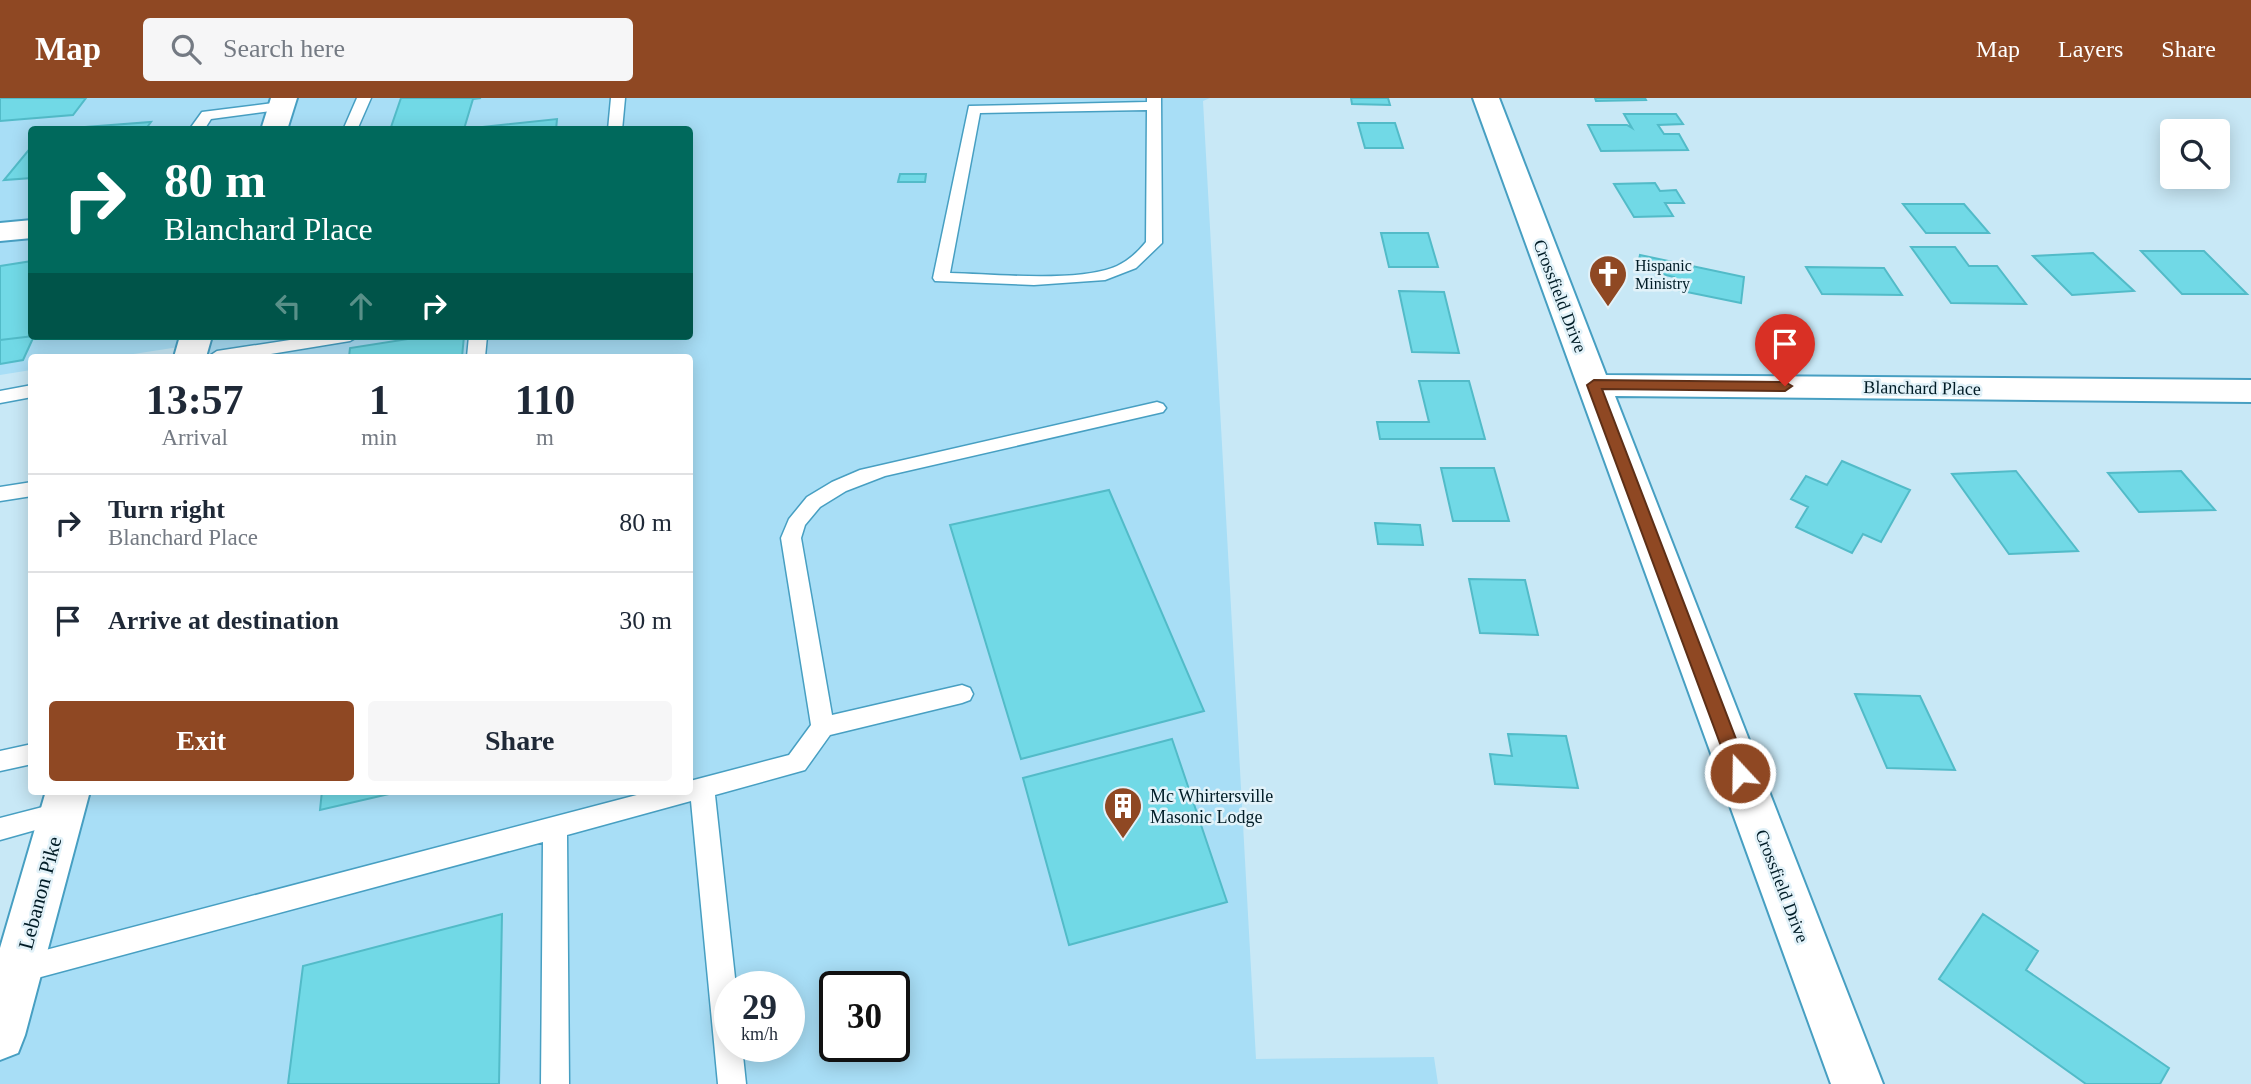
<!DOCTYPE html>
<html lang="en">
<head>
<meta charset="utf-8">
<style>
  :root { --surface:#fff; --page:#f6f6f7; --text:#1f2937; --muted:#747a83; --line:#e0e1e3; --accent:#8f4823 }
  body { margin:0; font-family:"Times New Roman",serif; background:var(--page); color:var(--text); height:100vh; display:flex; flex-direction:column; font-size:26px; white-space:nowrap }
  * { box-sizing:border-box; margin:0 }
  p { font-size:23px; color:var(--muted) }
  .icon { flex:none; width:38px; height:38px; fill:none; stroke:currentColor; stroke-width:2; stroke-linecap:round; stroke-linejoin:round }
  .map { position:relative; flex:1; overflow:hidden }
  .drawer { position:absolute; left:28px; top:256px; width:665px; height:441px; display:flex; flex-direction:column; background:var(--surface); border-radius:7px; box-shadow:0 4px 18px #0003 }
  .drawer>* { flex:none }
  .top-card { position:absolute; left:28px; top:28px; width:665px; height:214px; border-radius:7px; box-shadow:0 4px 18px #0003; background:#00695c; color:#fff; overflow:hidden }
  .buttons { position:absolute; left:2160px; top:21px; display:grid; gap:14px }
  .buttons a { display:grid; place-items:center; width:70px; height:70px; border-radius:7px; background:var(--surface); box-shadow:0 4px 18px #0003; font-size:35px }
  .speed { position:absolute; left:714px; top:873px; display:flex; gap:14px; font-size:35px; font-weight:700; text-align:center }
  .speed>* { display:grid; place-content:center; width:91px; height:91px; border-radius:50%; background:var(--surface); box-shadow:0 4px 18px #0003; line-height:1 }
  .speed small { font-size:18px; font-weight:400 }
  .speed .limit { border:4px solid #111; border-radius:10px; background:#fff; color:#111 }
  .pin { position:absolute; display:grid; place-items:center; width:60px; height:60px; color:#fff; margin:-72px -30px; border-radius:50% 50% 50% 0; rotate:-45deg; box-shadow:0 0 7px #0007 }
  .pin .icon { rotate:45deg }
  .me { position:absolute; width:77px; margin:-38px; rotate:339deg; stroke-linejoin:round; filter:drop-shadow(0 0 5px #0008) }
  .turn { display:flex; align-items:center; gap:24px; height:147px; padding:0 21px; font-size:32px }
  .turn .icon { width:91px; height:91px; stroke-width:2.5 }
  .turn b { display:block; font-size:49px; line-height:60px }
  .lanes { display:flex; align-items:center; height:66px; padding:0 21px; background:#0003; justify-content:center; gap:35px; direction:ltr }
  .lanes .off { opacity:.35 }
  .eta { display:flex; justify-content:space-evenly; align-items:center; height:119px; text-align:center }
  .eta b { font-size:42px; font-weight:700; line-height:49px }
  .cta { display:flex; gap:14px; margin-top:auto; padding:14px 21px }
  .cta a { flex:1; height:80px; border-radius:7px; background:var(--accent); color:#fff; font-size:28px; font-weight:700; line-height:80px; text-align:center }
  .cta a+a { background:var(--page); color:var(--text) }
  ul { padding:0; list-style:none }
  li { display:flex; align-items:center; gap:21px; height:98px; padding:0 21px; border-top:2px solid var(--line) }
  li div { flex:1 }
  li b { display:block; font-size:26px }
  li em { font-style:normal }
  header { display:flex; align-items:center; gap:42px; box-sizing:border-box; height:98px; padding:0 35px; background:var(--accent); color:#fff }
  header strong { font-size:33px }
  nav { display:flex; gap:38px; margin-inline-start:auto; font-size:24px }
  .search { width:490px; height:63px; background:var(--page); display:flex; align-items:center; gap:18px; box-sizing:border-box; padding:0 24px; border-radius:7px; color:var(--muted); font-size:26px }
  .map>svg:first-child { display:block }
  .built { fill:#a8def6; fill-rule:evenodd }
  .building { fill:#71d9e6; stroke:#52bbc8; stroke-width:2 }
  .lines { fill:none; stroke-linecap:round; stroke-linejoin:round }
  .service-casing { stroke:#479fc2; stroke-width:3 }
  .minor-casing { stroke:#479fc2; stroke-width:4 }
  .primary-casing { stroke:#479fc2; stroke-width:4 }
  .service { fill:#fff; fill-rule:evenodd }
  .minor { fill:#fff; fill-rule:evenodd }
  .primary { fill:#fff; fill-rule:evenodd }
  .route { fill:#8f4823; stroke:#5d2f17; stroke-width:2 }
  .labels { text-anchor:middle; stroke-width:5; stroke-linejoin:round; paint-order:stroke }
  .far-poi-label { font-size:16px; fill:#011c26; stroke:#e2f2f9; text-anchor:start }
  .street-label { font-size:18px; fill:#011c26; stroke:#e2f2f9 }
  .poi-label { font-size:18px; fill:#011c26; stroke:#e2f2f9; text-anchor:start }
  .near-street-label { font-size:21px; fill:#011c26; stroke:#e2f2f9 }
</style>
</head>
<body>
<header>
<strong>Map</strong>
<div class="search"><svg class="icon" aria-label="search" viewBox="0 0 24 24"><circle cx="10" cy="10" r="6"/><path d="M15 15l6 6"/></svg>Search here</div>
<nav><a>Map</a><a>Layers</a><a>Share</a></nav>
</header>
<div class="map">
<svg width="2251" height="986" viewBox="0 0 2251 986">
  <rect width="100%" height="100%" fill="#c8e8f6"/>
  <!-- built -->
  <path class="built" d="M 0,0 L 1210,0 L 1203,3 L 1256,961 L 1434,959 L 1438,986 L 0,986 L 0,916 L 68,693 L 690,693 L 690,259 L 190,259 L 192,247 L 114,259 L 32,259 L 31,272 L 0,277 ZM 32,32 L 690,32 L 690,238 L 32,238 ZM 730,889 L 789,889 L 789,948 L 730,948 ZM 835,889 L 894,889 L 894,948 L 835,948 Z"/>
  <!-- building -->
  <path class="building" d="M 0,0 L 86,0 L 73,17 L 0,23 Z
    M 401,0 L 481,0 L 473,1 L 464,31 L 557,21 L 556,32 L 390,32 Z
    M 1351,0 L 1388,0 L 1390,7 L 1352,6 Z
    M 1595,0 L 1645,0 L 1646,2 L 1596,3 Z
    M 1624,16 L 1676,16 L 1683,26 L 1658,27 L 1664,36 L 1679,36 L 1688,52 L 1601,53 L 1588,27 L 1627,27 L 1632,30 Z
    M 151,24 L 145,32 L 46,32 Z
    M 1358,25 L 1395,25 L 1403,50 L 1365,50 Z
    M 32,48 L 32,80 L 4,82 Z
    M 900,76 L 926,76 L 925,84 L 898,84 Z
    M 1655,85 L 1660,93 L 1676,92 L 1684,105 L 1665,105 L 1673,118 L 1634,119 L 1614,86 Z
    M 1903,106 L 1964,106 L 1989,135 L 1926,135 Z
    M 1381,135 L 1428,135 L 1438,169 L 1389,169 Z
    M 1911,149 L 1955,149 L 1969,168 L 1997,168 L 2026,206 L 1951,205 Z
    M 2141,153 L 2204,153 L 2247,196 L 2182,196 Z
    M 2093,155 L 2134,193 L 2072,197 L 2033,158 Z
    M 1640,157 L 1744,179 L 1741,205 L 1672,191 L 1674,179 L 1637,170 Z
    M 32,163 L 32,238 L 34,238 L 23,262 L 0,266 L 0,168 Z
    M 1806,169 L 1884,170 L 1902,197 L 1822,196 Z
    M 1399,193 L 1444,194 L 1459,255 L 1412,254 Z
    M 34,238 L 23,262 L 0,266 L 0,242 Z
    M 427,238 L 464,238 L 462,259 L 349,259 L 350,250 Z
    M 1419,283 L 1469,283 L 1485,341 L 1380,341 L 1377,324 L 1429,324 Z
    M 1842,363 L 1910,392 L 1881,444 L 1863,436 L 1852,455 L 1796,429 L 1808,409 L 1791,401 L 1806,378 L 1827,387 Z
    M 1441,370 L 1494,370 L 1509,423 L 1453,423 Z
    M 2016,373 L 2078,453 L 2009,456 L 1952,376 Z
    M 2181,373 L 2215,412 L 2139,414 L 2108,375 Z
    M 1109,392 L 1204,613 L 1021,661 L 950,427 Z
    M 1375,425 L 1420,427 L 1423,447 L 1378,446 Z
    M 1469,481 L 1525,482 L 1538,537 L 1480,535 Z
    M 1855,596 L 1920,598 L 1955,672 L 1887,670 Z
    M 1508,636 L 1566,638 L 1578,690 L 1495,686 L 1490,656 L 1512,658 Z
    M 1172,641 L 1227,804 L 1069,847 L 1023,680 Z
    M 322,693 L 402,693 L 320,712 Z
    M 502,816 L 499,986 L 288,986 L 303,868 Z
    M 1983,816 L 2038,853 L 2026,872 L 2169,970 L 2160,986 L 2086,986 L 1939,881 Z"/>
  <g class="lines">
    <defs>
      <path id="service" d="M 357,0 L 371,0 L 357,32 L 343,32 Z
        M 611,0 L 625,0 L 622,32 L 608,32 Z
        M 1147,0 L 1161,0 L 1162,145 L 1136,170 L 1105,182 L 1034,187 L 935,183 L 933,180 L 969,8 L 1147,4 ZM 1147,12 L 1146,144 C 1138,154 1128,163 1117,168 C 1078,185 994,176 950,175 L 980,15 Z
        M 281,4 L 286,5 L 286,11 L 211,21 L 204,32 L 189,32 L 202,14 Z
        M 316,238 L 359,238 L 350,243 L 252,259 L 208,259 L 217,253 Z
        M 469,238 L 487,238 L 485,259 L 467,259 Z
        M 32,287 L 32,299 L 0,305 L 0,293 Z
        M 1157,304 L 1163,306 L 1166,310 L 1163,314 L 885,378 L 846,393 L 820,409 L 805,427 L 801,440 L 832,617 L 962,587 L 970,590 L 973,596 L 970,602 L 962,605 L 830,637 L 805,672 L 715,697 L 736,889 L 730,889 L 730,948 L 742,948 L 746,986 L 718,986 L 691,703 L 567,737 L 569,986 L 541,986 L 543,744 L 0,890 L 0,864 L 652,693 L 690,693 L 690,683 L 789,657 L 811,627 L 781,440 L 789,421 L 807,399 L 832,384 L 860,372 Z
        M 32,384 L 32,398 L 0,403 L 0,389 Z
        M 32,646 L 32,666 L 0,673 L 0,653 Z
        M 62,704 L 71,708 L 74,715 L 71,722 L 0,742 L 0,720 Z"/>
      <path id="minor" d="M 1473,0 L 1499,0 L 1606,277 L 2251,282 L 2251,304 L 1615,298 L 1883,986 L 1831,986 Z
        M 32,122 L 32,140 L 0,143 L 0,125 Z"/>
      <path id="primary" d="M 271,0 L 297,0 L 287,32 L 261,32 Z
        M 180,238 L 212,238 L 206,259 L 174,259 Z
        M 46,693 L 90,693 L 25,937 L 18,955 L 0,962 L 0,850 Z"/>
    </defs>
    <!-- service casing -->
    <use href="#service" class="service-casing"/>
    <!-- minor casing -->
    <use href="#minor" class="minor-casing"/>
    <!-- primary casing -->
    <use href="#primary" class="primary-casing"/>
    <!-- service -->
    <use href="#service" class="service"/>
    <!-- minor -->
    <use href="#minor" class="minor"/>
    <!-- primary -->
    <use href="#primary" class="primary"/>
  </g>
  <!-- route -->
  <path class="route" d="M 1594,282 L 1785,284 L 1792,288 L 1785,293 L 1602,291 L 1749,675 L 1746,681 L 1740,683 L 1734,681 L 1731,675 L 1587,287 Z"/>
  <!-- icons -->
  <defs>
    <symbol id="church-pin" viewBox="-11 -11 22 30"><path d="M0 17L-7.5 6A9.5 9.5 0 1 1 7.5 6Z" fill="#8f4823" stroke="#e2f2f9"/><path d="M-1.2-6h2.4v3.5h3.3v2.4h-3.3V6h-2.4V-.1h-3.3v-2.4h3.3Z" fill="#fff"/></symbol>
    <symbol id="building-pin" viewBox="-11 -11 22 30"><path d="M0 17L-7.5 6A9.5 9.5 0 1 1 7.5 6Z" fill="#8f4823" stroke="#e2f2f9"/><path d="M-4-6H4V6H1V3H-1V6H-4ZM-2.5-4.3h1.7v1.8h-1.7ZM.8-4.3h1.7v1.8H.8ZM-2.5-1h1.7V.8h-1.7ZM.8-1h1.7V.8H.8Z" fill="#fff"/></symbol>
  </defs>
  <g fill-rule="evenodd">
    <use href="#church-pin" x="1586" y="154" width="44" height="60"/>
    <use href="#building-pin" x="1101" y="686" width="44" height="60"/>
  </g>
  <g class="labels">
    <!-- far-poi labels -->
    <g class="far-poi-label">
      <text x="1635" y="173">Hispanic<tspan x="1635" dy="18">Ministry</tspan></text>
    </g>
    <!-- street labels -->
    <g class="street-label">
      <text transform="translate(1560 198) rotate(69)" y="6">Crossfield Drive</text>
      <text transform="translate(1922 290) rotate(1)" y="6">Blanchard Place</text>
      <text transform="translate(1782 788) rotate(69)" y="6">Crossfield Drive</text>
    </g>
    <!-- poi labels -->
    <g class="poi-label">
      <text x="1150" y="704">Mc Whirtersville<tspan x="1150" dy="21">Masonic Lodge</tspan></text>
    </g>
    <!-- near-street labels -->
    <g class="near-street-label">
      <text transform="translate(40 795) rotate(-75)" y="7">Lebanon Pike</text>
    </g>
  </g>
</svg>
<div class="buttons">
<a><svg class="icon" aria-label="search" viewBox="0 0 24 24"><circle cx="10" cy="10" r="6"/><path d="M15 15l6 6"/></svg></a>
</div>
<div class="speed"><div>29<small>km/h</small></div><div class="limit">30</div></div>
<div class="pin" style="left:1785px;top:288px;background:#d93025"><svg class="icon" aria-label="arrive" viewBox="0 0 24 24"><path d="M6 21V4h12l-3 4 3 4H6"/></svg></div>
<svg class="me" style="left:1740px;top:675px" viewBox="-20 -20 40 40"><circle r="17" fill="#8f4823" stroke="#fff" stroke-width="3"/><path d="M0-11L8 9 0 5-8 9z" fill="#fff"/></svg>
<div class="top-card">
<div class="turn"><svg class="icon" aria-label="right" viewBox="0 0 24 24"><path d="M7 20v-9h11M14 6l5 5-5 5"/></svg><div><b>80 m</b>Blanchard Place</div></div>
<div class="lanes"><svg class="icon off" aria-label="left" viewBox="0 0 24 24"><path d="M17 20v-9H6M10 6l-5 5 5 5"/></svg><svg class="icon off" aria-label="ahead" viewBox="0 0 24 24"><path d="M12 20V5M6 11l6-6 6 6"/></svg><svg class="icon" aria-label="right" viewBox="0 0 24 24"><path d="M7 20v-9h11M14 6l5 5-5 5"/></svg></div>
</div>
<section class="drawer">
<div class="eta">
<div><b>13:57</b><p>Arrival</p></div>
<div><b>1</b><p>min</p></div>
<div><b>110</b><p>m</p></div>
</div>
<ul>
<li><svg class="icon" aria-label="right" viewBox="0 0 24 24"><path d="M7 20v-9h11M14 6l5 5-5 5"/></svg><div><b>Turn right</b><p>Blanchard Place</p></div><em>80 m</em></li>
<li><svg class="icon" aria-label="arrive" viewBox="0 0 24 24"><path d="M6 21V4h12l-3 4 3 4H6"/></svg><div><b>Arrive at destination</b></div><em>30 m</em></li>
</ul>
<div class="cta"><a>Exit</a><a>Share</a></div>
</section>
</div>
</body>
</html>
